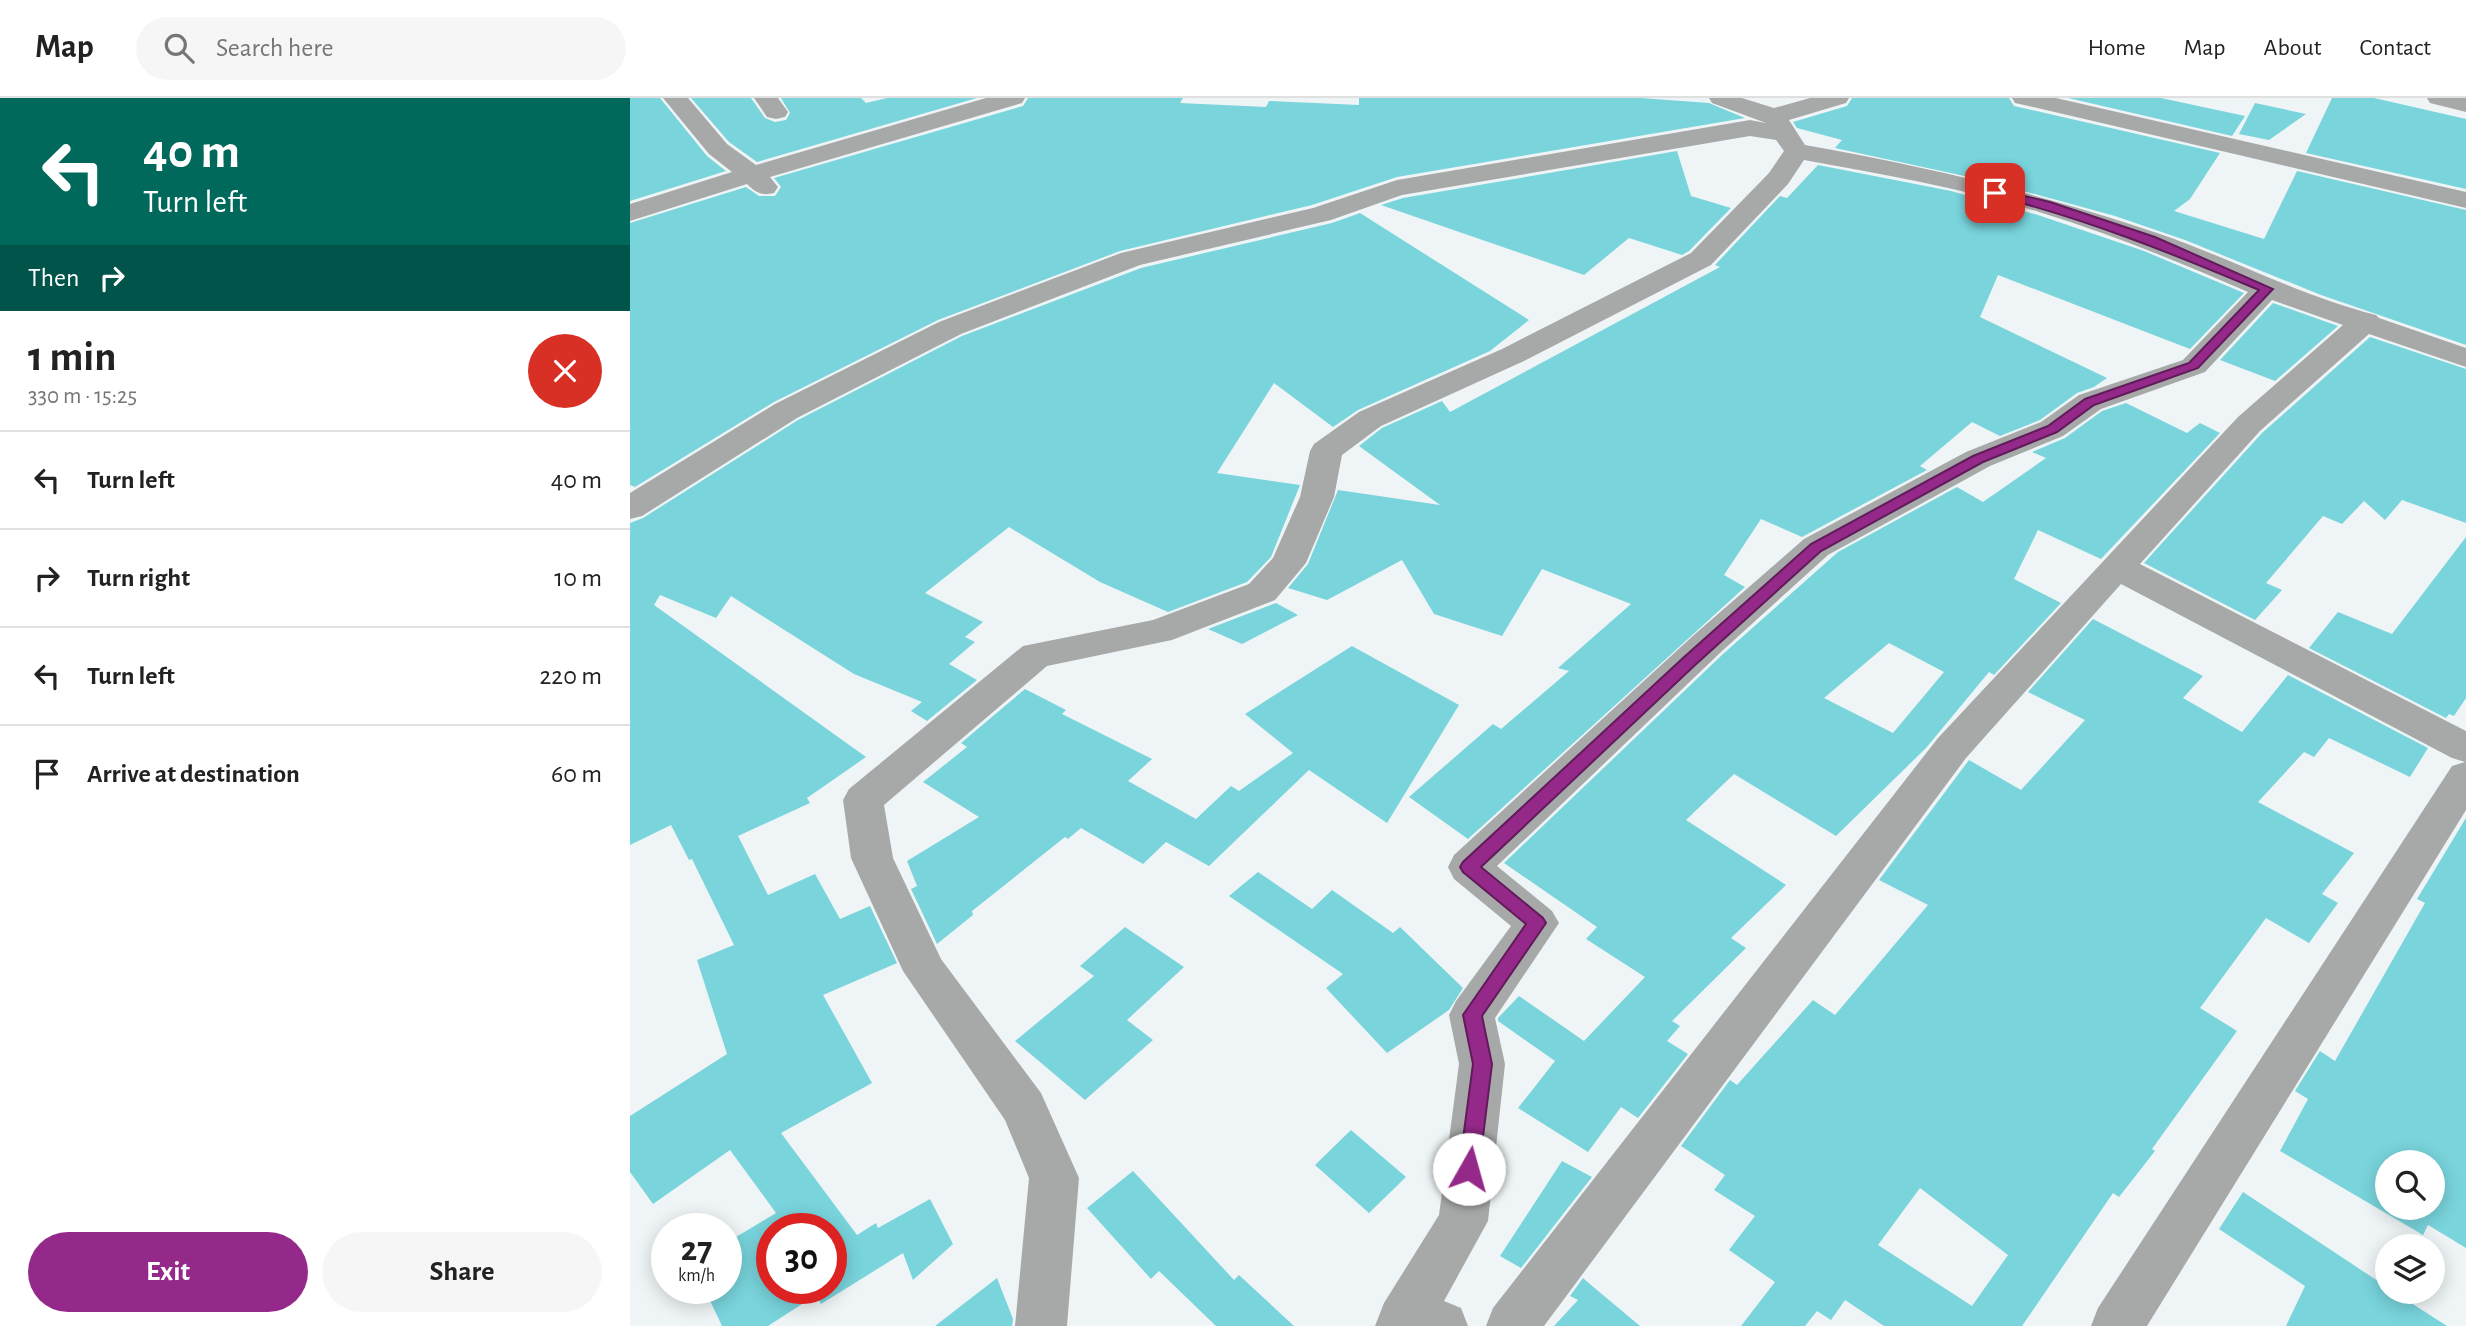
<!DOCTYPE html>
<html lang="en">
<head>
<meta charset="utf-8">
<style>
  :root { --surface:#fff; --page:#f6f6f6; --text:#222; --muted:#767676; --line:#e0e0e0; --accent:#95298a }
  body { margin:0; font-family:"Alegreya Sans",sans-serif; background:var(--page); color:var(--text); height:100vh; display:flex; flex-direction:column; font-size:26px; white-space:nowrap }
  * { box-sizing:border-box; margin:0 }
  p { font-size:23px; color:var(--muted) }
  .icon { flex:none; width:38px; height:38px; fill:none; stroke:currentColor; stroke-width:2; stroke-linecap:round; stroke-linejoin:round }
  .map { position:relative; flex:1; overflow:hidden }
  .side { display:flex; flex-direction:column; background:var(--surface); width:630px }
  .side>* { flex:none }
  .guide { background:#00695c; color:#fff; overflow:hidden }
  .tools { position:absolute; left:1745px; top:1052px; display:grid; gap:14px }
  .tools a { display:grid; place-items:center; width:70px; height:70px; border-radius:50%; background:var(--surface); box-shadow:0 4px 18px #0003; font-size:35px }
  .speed { position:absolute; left:21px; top:1115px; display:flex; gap:14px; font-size:35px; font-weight:700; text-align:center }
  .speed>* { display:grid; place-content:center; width:91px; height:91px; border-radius:50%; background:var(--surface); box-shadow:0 4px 18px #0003; line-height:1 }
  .speed small { font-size:18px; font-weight:400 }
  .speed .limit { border:10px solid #d22; background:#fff; color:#111 }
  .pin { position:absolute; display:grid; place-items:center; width:60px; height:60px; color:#fff; margin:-30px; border-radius:14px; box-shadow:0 4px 10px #0006 }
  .me { position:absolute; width:77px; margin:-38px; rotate:7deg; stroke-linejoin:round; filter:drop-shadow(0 0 5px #0008) }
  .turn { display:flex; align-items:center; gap:24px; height:147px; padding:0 28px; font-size:32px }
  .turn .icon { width:91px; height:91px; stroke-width:2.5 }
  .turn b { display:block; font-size:49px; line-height:60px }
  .then { display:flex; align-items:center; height:66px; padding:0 28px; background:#0003; gap:14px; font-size:26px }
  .round { display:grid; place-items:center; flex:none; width:74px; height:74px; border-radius:37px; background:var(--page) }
  .summary { display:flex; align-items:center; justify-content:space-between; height:119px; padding:0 28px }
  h1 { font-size:42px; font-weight:700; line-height:52px }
  .action { display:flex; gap:14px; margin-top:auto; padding:14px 28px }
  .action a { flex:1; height:80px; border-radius:42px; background:var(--accent); color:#fff; font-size:28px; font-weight:700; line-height:80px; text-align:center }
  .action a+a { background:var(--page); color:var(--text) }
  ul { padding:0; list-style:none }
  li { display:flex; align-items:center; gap:21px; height:98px; padding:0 28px; border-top:2px solid var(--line) }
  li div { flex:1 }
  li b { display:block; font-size:26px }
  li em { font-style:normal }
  header { display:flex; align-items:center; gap:42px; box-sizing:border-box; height:98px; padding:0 35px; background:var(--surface); border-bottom:2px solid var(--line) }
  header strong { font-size:33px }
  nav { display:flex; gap:38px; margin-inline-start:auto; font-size:24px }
  .search { width:490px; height:63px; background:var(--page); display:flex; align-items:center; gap:18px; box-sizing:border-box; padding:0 24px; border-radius:38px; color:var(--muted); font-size:26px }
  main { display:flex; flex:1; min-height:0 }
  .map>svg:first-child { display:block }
  .building { fill:#79d4dc; fill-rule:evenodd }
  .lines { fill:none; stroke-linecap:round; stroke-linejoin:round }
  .minor { fill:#a7a9a9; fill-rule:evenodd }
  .route { fill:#95298a; stroke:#611b5a; stroke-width:2 }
</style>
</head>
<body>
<header>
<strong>Map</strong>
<div class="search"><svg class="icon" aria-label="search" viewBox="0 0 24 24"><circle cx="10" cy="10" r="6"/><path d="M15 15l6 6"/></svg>Search here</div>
<nav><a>Home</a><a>Map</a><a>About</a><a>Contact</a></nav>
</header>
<main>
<section class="side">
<div class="guide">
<div class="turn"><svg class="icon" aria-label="left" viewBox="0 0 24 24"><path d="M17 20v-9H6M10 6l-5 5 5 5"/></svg><div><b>40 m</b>Turn left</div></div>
<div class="then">Then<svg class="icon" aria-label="right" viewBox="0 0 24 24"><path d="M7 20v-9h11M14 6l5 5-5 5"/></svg></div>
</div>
<div class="summary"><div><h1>1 min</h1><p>330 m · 15:25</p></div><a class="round" style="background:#d93025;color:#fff"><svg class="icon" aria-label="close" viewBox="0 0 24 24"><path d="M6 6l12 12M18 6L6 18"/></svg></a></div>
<ul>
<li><svg class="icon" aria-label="left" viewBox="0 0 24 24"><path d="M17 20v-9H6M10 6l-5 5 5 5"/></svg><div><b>Turn left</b></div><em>40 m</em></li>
<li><svg class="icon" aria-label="right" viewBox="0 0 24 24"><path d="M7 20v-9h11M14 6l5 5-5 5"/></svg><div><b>Turn right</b></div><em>10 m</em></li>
<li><svg class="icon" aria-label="left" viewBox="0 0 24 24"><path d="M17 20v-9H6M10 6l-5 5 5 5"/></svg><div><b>Turn left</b></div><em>220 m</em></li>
<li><svg class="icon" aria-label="arrive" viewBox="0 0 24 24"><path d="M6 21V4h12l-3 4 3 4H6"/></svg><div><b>Arrive at destination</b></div><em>60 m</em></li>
</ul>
<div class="action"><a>Exit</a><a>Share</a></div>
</section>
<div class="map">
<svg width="1836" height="1228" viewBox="0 0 1836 1228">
  <rect width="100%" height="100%" fill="#eff5f6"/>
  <!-- building -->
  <path class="building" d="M 0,0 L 30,0 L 77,58 L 96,73 L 0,103 Z
    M 61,0 L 121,0 L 135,20 L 145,24 L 156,22 L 160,15 L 151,0 L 231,0 L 236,5 L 257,0 L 347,0 L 127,64 L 99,44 Z
    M 398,0 L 553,0 L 550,5 L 636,9 L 639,3 L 729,7 L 729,0 L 1011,0 L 1079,5 L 1115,20 L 767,79 L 682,107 L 490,153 L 308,222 L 144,304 L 5,389 L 0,387 L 0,125 L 116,89 L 129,98 L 145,98 L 151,89 L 144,80 L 393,8 Z
    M 1222,0 L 1379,0 L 1384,8 L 1590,55 L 1560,101 L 1544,113 L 1634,141 L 1667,73 L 1836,112 L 1836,247 L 1691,197 L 1555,142 L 1485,118 L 1353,82 L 1205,50 L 1212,42 L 1167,30 L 1163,24 L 1217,8 Z
    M 1438,0 L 1531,0 L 1615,18 L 1602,38 Z
    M 1702,0 L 1744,0 L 1836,21 L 1836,91 L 1676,55 Z
    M 1625,5 L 1676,16 L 1639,42 L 1609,36 Z
    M 1047,53 L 1061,98 L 1101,110 L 1059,153 L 1052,157 L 999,140 L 954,177 L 751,107 L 773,100 Z
    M 1188,67 L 1321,93 L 1408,117 L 1514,153 L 1614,195 L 1560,251 L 1368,177 L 1350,219 L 1477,280 L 1464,289 L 1447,295 L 1410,322 L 1370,338 L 1342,324 L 1290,368 L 1297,372 L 1172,439 L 1131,421 L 1094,477 L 1115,489 L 838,741 L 779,699 L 863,626 L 871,631 L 939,573 L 928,570 L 1001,506 L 912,471 L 872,538 L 804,516 L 772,462 L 697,502 L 658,490 L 678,466 L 708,392 L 810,407 L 729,348 L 752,330 L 812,303 L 820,314 L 1090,169 L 1085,167 L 1150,98 L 1157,100 Z
    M 730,115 L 899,222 L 860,253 L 728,312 L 703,329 L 644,285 L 587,375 L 670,387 L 641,459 L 617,484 L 538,514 L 470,484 L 379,429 L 295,495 L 353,524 L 335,539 L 345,544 L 319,566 L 347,582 L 297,623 L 281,613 L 292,604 L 224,576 L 101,498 L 86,520 L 30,497 L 24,507 L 236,659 L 177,700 L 180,705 L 108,738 L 138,797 L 185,776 L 210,821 L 240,808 L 267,865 L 193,897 L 242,985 L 151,1035 L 227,1137 L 246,1125 L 248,1130 L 300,1101 L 323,1146 L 283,1182 L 273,1155 L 191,1206 L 186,1197 L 138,1228 L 92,1228 L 74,1190 L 96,1190 L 96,1145 L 146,1115 L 100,1052 L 23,1106 L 0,1074 L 0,1018 L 97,956 L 67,862 L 104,847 L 62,761 L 59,762 L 41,727 L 0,747 L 0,425 L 13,420 L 168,322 L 332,238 L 511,170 L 702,125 ZM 142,1130 L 201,1130 L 201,1190 L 142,1190 Z
    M 1643,205 L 1708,228 L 1645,283 L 1590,262 Z
    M 1740,239 L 1836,271 L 1836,425 L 1772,402 L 1755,422 L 1734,403 L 1712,426 L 1693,418 L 1636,485 L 1652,492 L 1625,522 L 1514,465 L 1632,335 Z
    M 1496,305 L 1557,335 L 1570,325 L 1590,335 L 1471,461 L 1408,432 L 1384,481 L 1431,505 L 1364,577 L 1359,574 L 1296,650 L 1206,738 L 1104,676 L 1056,722 L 1156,787 L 1101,840 L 1116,850 L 1042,923 L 1050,928 L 1037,943 L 1058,956 L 1008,1020 L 991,1009 L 958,1054 L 888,1010 L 925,963 L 868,923 L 868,920 L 889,898 L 954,943 L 1015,879 L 956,841 L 967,829 L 874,765 L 1093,556 L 1208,454 L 1327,389 L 1353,404 L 1416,360 L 1402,354 L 1435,340 L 1472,313 ZM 1259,545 L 1314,574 L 1263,635 L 1194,600 Z
    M 1836,439 L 1836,600 L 1824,618 L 1819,616 L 1816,620 L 1679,550 L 1708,514 L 1762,536 Z
    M 646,505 L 668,517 L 612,546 L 578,531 Z
    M 1463,521 L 1573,578 L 1553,600 L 1612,634 L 1658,577 L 1798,650 L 1780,679 L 1699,640 L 1684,659 L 1674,654 L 1628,704 L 1724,755 L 1692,796 L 1708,805 L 1679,845 L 1636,820 L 1570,910 L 1607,933 L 1522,1051 L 1525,1053 L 1489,1099 L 1483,1095 L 1392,1228 L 1254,1228 L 1215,1202 L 1201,1222 L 1187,1213 L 1175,1228 L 1111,1228 L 1145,1184 L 1099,1152 L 1125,1118 L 1084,1092 L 1095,1077 L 1051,1048 L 1100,982 L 1107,987 L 1183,902 L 1205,917 L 1298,807 L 1249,782 L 1339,662 L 1391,692 L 1455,622 L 1398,594 ZM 1290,1090 L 1378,1157 L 1342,1208 L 1248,1147 Z
    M 722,548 L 829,607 L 757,725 L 679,672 L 579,768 L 536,744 L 513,766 L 451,730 L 438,741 L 435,739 L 342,813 L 343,817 L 307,846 L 281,791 L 287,788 L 277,763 L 349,719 L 293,684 L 337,649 L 331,645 L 395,591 L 436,612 L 432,616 L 522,661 L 498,683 L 566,721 L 601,688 L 609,693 L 663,655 L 615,616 Z
    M 1836,720 L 1836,1150 L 1798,1127 L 1793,1137 L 1650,1053 L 1678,1001 L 1665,993 L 1690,953 L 1705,963 L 1795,805 L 1787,801 ZM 1757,1064 L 1802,1064 L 1802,1110 L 1757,1110 Z
    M 628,774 L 682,811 L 702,792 L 763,835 L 770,829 L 833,890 L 819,912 L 757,955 L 696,890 L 713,876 L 599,798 Z
    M 495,829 L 554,869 L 497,922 L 523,942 L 455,1002 L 385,943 L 464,878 L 450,868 Z
    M 721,1032 L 776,1079 L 739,1115 L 685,1067 Z
    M 932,1063 L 962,1079 L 891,1170 L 870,1158 Z
    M 503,1073 L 604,1182 L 609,1177 L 664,1228 L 586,1228 L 529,1173 L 521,1181 L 457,1110 Z
    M 1613,1094 L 1757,1189 L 1757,1194 L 1764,1194 L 1817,1228 L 1656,1228 L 1675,1188 L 1589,1131 Z
    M 367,1180 L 383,1221 L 382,1228 L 305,1228 Z
    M 953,1180 L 961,1187 L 1010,1228 L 924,1228 L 948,1202 L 940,1198 Z"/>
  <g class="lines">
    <!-- minor -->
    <path class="minor" d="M 33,0 L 58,0 L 97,46 L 126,67 L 356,0 L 395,0 L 392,5 L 140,79 L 148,89 L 144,95 C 132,98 126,95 117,86 L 0,123 L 0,106 L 102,74 L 79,56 Z
      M 124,0 L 148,0 L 158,14 L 155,19 L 146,21 L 137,19 Z
      M 1079,0 L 1112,0 L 1144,10 L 1180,0 L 1219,0 L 1216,5 L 1159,22 L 1175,47 C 1295,68 1412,96 1527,135 C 1601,160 1670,198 1746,217 L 1749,220 L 1836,250 L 1836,269 L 1739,236 L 1630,333 L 1510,466 L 1836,633 L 1836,712 L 1517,1228 L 1461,1228 L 1468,1210 L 1822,668 L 1835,664 L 1822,660 L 1491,486 L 1336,660 L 914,1228 L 856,1228 L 863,1210 L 1308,640 L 1608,319 L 1713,227 L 1642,202 L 1575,274 L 1471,311 L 1433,338 L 1360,368 L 1198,457 L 1091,554 L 867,768 L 922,813 L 929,825 L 865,920 L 875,966 L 858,1123 L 814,1203 L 831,1210 L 838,1228 L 745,1228 L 754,1205 L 809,1117 L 829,966 L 819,917 L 826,903 L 881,828 L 824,781 L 818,769 L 824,757 L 1065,536 L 1174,441 L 1336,354 L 1411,324 L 1449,297 L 1553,262 L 1618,194 C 1549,164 1481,136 1409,114 C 1332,90 1252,76 1174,62 L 1158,86 L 1081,167 L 894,263 L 751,328 L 712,357 L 704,399 L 676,465 L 645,502 L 542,542 L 417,568 L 254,707 L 263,760 L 311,861 L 411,995 L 449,1080 L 437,1228 L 385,1228 L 399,1080 L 375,1022 L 273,873 L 221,760 L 213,702 L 219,691 L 393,548 L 523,522 L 619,486 L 643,460 L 670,399 L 680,353 L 684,346 L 729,314 L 872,251 L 1061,155 L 1139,75 L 1154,53 L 1146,42 L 1120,38 L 772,97 L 701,122 L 510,167 L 331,236 L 167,320 L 12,418 L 0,421 L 0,395 L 145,306 L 309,224 L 491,155 L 683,110 L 767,82 L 1120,22 L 1136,25 L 1082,5 Z
      M 1382,0 L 1426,0 L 1836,94 L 1836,110 L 1394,7 L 1385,5 Z
      M 1797,0 L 1836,0 L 1836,14 L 1800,5 Z"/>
  </g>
  <!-- route -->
  <path class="route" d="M 1365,91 L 1420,104 L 1525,139 L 1643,191 L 1568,270 L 1464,307 L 1427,334 L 1353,364 L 1191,453 L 1064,568 L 851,769 L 913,820 L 916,825 L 852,918 L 862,966 L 849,1071 L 846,1078 L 839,1080 L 832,1078 L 829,1071 L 843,966 L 833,917 L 896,826 L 833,774 L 830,769 L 833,764 L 1053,560 L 1181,446 L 1343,358 L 1418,328 L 1455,301 L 1559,265 L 1629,192 C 1541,155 1454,120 1361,97 L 1361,92 Z"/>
</svg>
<div class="tools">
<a><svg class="icon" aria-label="search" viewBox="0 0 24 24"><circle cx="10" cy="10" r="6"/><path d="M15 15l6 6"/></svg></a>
<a><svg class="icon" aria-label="layers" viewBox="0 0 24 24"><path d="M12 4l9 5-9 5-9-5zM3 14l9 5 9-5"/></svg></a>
</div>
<div class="speed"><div>27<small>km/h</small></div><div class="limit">30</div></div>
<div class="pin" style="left:1365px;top:95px;background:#d93025"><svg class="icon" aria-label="arrive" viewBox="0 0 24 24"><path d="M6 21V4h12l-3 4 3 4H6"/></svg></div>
<svg class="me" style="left:839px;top:1071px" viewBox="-20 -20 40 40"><circle r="19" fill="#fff"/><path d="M0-13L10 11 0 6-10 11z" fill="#95298a"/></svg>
</div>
</main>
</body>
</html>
